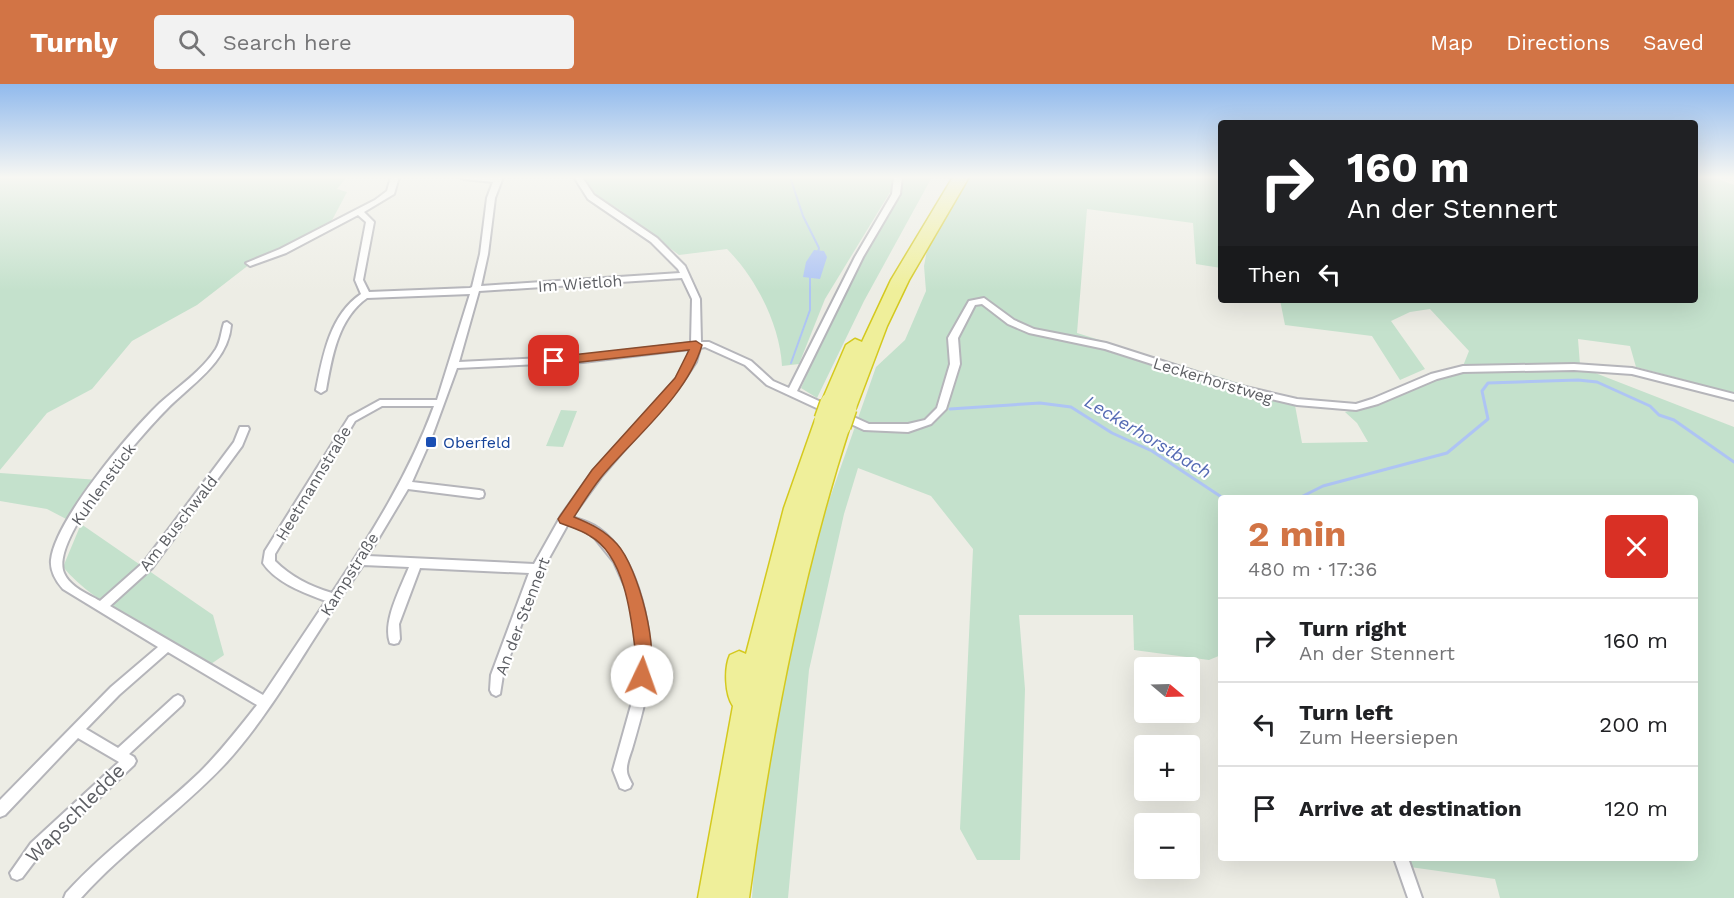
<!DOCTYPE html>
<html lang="en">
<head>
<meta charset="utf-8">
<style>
  :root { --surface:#fff; --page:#f2f2f2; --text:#202124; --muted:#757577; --line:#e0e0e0; --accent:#d27445 }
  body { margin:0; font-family:"Work Sans",sans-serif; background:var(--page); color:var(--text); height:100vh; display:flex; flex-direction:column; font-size:22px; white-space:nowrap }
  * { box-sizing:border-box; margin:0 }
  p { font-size:20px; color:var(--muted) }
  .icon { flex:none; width:33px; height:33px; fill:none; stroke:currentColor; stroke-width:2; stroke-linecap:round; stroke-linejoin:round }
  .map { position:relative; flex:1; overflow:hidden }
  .details { position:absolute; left:1218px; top:411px; width:480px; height:366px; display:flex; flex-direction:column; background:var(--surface); border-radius:6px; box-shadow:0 6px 24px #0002 }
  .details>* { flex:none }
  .guide { position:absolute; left:1218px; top:36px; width:480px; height:183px; border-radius:6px; box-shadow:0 6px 24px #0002; background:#202124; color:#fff; overflow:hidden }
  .needle { width:39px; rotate:109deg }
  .controls { position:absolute; left:1134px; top:573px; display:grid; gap:12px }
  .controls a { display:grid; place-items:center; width:66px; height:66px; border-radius:6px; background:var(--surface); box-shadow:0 6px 24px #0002; font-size:30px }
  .pin { position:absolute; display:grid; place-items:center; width:51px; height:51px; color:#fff; margin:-26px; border-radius:12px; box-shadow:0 3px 9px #0006 }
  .me { position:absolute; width:66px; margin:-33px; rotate:3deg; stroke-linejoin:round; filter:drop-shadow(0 0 4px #0008) }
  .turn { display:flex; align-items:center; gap:21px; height:126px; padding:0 30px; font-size:27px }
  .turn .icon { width:78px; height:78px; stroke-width:2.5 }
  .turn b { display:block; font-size:42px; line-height:51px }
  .then { display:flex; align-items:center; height:57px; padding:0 30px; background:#0003; gap:12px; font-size:22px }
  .round { display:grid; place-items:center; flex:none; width:63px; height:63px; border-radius:6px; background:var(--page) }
  .head { display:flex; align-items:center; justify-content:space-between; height:102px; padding:0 30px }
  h1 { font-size:36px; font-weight:700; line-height:45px; color:var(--accent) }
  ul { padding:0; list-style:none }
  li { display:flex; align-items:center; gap:18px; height:84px; padding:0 30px; border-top:2px solid var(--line) }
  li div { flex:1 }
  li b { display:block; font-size:22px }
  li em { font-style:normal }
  header { display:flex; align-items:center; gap:36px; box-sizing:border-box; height:84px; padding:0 30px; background:var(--accent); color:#fff }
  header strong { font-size:28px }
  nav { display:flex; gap:33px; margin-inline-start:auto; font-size:21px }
  .search { width:420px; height:54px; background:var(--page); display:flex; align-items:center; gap:15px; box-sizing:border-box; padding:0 21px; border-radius:6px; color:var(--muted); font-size:22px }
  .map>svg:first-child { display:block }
  .green { fill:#c4e1cc }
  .water { fill:#aec4f4 }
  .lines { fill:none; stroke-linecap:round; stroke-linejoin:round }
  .stream-far1 { stroke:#aec4f4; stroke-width:2 }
  .stream { stroke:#aec4f4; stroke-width:3 }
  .minor-casing { stroke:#b5b5ba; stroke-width:4 }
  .motorway-casing { stroke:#d4c91e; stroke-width:3 }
  .minor { fill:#fff; fill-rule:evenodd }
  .motorway { fill:#efef9a; fill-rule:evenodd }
  .motorway-bridge-casing { stroke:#d4c91e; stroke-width:24; stroke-linecap:butt }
  .motorway-bridge { stroke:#efef9a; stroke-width:21 }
  .route { fill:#d27445; stroke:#884b2d; stroke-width:1.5 }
  .transit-dot { fill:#1a4fb4; stroke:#fff; stroke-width:2 }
  .labels { text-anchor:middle; stroke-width:4.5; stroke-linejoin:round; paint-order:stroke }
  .street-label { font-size:16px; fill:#5c5e63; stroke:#fff }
  .transit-label { font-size:16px; fill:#164399; stroke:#fff; text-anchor:start }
  .water-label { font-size:18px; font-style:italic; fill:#546ab4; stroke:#fff }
  .near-street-label { font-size:20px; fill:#5c5e63; stroke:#fff }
</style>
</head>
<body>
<header>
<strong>Turnly</strong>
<div class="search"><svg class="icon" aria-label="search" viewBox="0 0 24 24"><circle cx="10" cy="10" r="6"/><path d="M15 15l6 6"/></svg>Search here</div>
<nav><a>Map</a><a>Directions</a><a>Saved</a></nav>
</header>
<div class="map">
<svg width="1734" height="814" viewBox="0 0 1734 814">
  <rect width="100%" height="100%" fill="#edede5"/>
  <!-- green -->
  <path class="green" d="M 0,93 L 353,93 L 346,94 L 337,105 L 347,108 L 330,140 L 250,180 L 197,221 L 132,257 L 92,305 L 47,329 L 0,386 Z
    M 584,93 L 894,93 L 892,105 L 825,215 L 799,280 L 782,282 C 780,241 756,194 727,165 L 679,171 L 620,126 L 597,112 Z
    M 903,93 L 932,93 L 864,217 L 817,314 L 801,304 L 850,195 L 902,104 Z
    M 970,93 L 1221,93 L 1221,184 L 1196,180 L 1193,139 L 1087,125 L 1077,249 L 1294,316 L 1302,359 L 1368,358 L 1357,339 L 1345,328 L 1384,319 L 1433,296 L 1466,288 L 1585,285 L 1734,343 L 1734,814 L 1500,814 L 1495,795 L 1410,783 L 1408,774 L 1695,774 L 1695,414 L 1221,414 L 1221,571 L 1209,576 L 1134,566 L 1133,531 L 1019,531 L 1025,605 L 1020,776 L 977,776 L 960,745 L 973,465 L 931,412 L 858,384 L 844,430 L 809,586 L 788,814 L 752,814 L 758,728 L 807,479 L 876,283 L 905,256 L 926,207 L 924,182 L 927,166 Z
    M 1695,93 L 1713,93 L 1734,101 L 1734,309 L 1636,283 L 1630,262 L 1578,255 L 1580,281 L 1463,282 L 1469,267 L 1430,225 L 1410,228 L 1391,237 L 1425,285 L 1400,296 L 1372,252 L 1285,241 L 1280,216 L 1695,216 Z
    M 561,326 L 577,327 L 563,363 L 546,362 Z
    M 0,389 L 99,396 L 70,437 L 47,425 L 0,417 Z
    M 81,440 L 213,531 L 224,571 L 211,580 C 166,554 95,522 63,483 Z"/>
  <!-- water -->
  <path class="water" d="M 814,166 L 824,167 L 827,173 L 820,195 L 803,193 L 806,178 Z"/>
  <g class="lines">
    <!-- stream-far1 -->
    <path class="stream-far1" d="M 790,93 L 803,132 L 819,164 L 818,169
      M 791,279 L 810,226 L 810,192"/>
    <!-- stream -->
    <path class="stream" d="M 950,325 L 1040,319 L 1071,323 L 1112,349 L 1152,367 L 1223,414
      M 1299,414 L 1323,402 L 1447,369 L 1488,335 L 1482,307 L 1488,299 L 1578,296 L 1597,298 L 1650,322 L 1659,331 L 1674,336 L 1734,378"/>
    <defs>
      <path id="minor" d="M 391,93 L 399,93 L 394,110 L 364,128 L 374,138 L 363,196 L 369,208 L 470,204 L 472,203 L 480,170 L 487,114 L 493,98 L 464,95 L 460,93 L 503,93 L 495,114 L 488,170 L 481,202 L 680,189 L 678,185 L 651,158 L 588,115 L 574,93 L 582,93 L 594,111 L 657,154 L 685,182 L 700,215 L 701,258 L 709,258 L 751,277 L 773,297 L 789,304 L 855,173 L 892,110 L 894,93 L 902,93 L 900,110 L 863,173 L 797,307 L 869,340 L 908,340 L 925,336 L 937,324 L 950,280 L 948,254 L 969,217 L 984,214 L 1014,236 L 1034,245 L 1106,259 L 1237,301 L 1297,315 L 1356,320 L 1372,315 L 1431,290 L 1463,282 L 1574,280 L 1632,284 L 1734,310 L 1734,316 L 1632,290 L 1574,286 L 1463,288 L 1437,295 L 1378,320 L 1356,326 L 1297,321 L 1233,306 L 1105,265 L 1029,249 L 1008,240 L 982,220 L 975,221 L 958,254 L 960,280 L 946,325 L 931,340 L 908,348 L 864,346 L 767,301 L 745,281 L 705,263 L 700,264 L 696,278 L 682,299 L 601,393 L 572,433 C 581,436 590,438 598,444 C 640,473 656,555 648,603 C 644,624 638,644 632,665 C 630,671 626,681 627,687 C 627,691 630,696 632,700 L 630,704 L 625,706 L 620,704 L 613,686 L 632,618 L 638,590 L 639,561 L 637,544 L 628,509 L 614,478 L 594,453 L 583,446 L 568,440 L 539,492 L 503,591 L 500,610 L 496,612 L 492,610 L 490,606 L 491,591 L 529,489 L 420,484 L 399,540 L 400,555 L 398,559 L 394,560 L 390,559 C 382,538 401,503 409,483 L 363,481 C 345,507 327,534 310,561 C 284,602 258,644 225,680 C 180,728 125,765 81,814 L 64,814 L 66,809 C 107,764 156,730 200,688 C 221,667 239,644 257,621 L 168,568 L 119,611 L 86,645 L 118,664 L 174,613 L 178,611 L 182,613 L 184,617 L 182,621 L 129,670 L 134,673 L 136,677 L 134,681 L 41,769 L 22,794 L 17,796 L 12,794 L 10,789 L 31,759 L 119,678 L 78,654 L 5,731 L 0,733 L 0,716 L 111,603 L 158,563 L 63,505 C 56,497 50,487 51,476 C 55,436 130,348 160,319 C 179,302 202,287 216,265 C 221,256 221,248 224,239 L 227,238 L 231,241 C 228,279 190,301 166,326 C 142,350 49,456 64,489 C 70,503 88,510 100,517 L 144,478 L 234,358 L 240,343 L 248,343 L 249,345 L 242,362 L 152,484 L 110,522 L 263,611 L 326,517 C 305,509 276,499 263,479 L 265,467 L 349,333 L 380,316 L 437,316 L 470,210 L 367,214 C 338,235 332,272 326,306 L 321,309 L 316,306 C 323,271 330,231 361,210 L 355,196 L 366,138 L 358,131 L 286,169 L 250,182 L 246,179 L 280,165 L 375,116 L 387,107 ZM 682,194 L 692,215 L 691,259 L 583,272 L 459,278 L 479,207 ZM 690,265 L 686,278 L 676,295 L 593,387 L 561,432 L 534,480 L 368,472 L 408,405 L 479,414 L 483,413 L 484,410 L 483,407 L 479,406 L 412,398 L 431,355 L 457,284 L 583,278 ZM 382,322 L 434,322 C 409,390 372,449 332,509 C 311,503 290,492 275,477 L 275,470 L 355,337 Z
        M 1394,774 L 1408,774 L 1422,814 L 1408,814 Z"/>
      <path id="motorway" d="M 953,93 L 969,93 L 909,196 L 887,242 L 856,324 L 853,329 L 839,329 L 836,324 L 824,324 L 821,319 L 846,261 L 855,255 L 862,258 L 891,196 Z
        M 825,329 L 832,331 L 835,337 L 847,337 L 850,342 C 800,496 771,653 749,814 L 698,814 L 733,622 C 725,611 724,584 730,571 L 739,567 L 746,570 L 784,424 L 815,336 L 818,331 Z"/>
    </defs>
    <!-- minor casing -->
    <use href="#minor" class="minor-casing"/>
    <!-- motorway casing -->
    <use href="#motorway" class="motorway-casing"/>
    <!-- minor -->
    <use href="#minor" class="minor"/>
    <!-- motorway -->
    <use href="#motorway" class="motorway"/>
    <defs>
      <path id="motorway-bridge" d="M 825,336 L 831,319
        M 840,342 L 846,324"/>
    </defs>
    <!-- motorway-bridge casing -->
    <use href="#motorway-bridge" class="motorway-bridge-casing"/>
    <!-- motorway-bridge -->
    <use href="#motorway-bridge" class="motorway-bridge"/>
  </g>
  <!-- sky -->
  <linearGradient id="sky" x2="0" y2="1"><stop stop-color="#91baed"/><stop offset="0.45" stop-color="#f7f7f3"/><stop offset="1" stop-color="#f7f7f3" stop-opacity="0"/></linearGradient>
  <rect width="1734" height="207" fill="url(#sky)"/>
  <!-- route -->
  <path class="route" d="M 696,257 L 702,261 C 688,310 636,352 603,391 C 592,404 583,419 574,433 C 591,440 604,446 617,460 C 638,483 661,568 648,597 L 642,599 L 636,597 C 632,588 636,575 635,565 C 631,530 624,471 590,452 C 581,446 570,443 560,439 L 558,435 L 592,386 L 675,294 L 689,266 L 554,281 L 548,277 L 554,273 Z"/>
  <!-- markers -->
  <rect class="transit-dot" x="425" y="352" width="12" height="12" rx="3"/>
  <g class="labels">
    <!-- street labels -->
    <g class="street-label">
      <text transform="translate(580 199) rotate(-4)" y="6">Im Wietloh</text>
      <text transform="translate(1213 296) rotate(17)" y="6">Leckerhorstweg</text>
      <text transform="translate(313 399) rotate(-59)" y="6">Heetmannstraße</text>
      <text transform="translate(103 400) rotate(-54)" y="6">Kuhlenstück</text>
      <text transform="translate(178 439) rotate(-52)" y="6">Am Buschwald</text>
      <text transform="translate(349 490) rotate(-58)" y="6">Kampstraße</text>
      <text transform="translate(522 532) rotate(-69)" y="6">An der Stennert</text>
    </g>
    <!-- transit labels -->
    <g class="transit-label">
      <text x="443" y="364">Oberfeld</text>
    </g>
    <!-- water labels -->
    <g class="water-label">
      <text transform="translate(1148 353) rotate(31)" y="6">Leckerhorstbach</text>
    </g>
    <!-- near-street labels -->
    <g class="near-street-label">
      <text transform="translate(75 729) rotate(-45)" y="7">Wapschledde</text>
    </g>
  </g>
</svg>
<div class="controls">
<a><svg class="needle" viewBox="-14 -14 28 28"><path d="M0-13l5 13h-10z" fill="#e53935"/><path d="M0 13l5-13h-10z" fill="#757577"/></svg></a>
<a>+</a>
<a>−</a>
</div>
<div class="pin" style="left:554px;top:277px;background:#d93025"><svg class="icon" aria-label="arrive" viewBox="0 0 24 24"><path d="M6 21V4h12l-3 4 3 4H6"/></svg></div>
<svg class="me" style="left:642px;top:592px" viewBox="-20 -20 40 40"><circle r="19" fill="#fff"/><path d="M0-13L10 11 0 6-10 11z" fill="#d27445"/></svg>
<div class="guide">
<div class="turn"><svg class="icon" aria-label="right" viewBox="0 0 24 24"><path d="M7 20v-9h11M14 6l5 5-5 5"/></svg><div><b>160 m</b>An der Stennert</div></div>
<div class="then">Then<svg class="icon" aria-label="left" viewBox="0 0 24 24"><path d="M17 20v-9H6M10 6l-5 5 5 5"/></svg></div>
</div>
<section class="details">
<div class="head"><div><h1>2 min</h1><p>480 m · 17:36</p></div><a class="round" style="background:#d93025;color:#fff"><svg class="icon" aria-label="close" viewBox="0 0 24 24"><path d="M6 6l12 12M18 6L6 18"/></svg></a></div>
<ul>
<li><svg class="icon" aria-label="right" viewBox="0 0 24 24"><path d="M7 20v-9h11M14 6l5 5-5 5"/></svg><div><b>Turn right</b><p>An der Stennert</p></div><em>160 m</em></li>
<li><svg class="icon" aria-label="left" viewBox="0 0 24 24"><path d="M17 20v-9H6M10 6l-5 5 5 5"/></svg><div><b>Turn left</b><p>Zum Heersiepen</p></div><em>200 m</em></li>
<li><svg class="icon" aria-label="arrive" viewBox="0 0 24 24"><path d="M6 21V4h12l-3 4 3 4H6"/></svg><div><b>Arrive at destination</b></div><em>120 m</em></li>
</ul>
</section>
</div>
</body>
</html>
